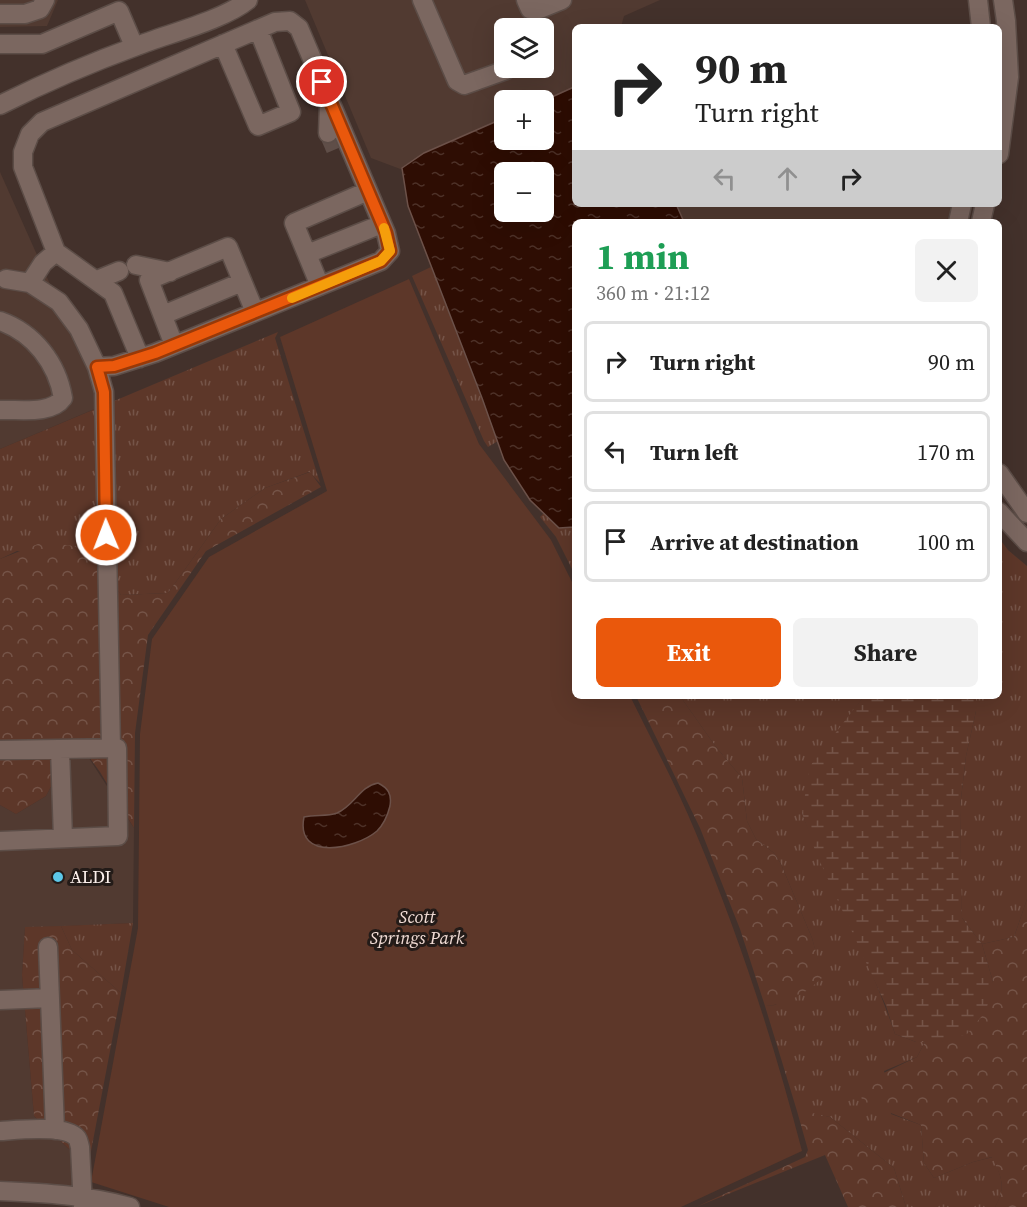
<!DOCTYPE html>
<html lang="en">
<head>
<meta charset="utf-8">
<style>
  :root { --surface:#fff; --page:#f2f2f2; --text:#222; --muted:#767676; --line:#e0e0e0; --accent:#ea580c }
  body { margin:0; font-family:"Source Serif 4",serif; background:var(--page); color:var(--text); height:100vh; display:flex; flex-direction:column; font-size:22px; white-space:nowrap }
  * { box-sizing:border-box; margin:0 }
  p { font-size:20px; color:var(--muted) }
  .icon { flex:none; width:33px; height:33px; fill:none; stroke:currentColor; stroke-width:2; stroke-linecap:round; stroke-linejoin:round }
  .map { position:relative; flex:1; overflow:hidden }
  .sheet { position:absolute; left:572px; top:219px; width:430px; height:480px; display:flex; flex-direction:column; background:var(--surface); border-radius:9px; box-shadow:0 6px 24px #0002 }
  .sheet>* { flex:none }
  .top-card { position:absolute; left:572px; top:24px; width:430px; height:183px; border-radius:9px; box-shadow:0 6px 24px #0002; background:#fff; color:var(--text); overflow:hidden }
  .buttons { position:absolute; left:494px; top:18px; display:grid; gap:12px }
  .buttons a { display:grid; place-items:center; width:60px; height:60px; border-radius:9px; background:var(--surface); box-shadow:0 6px 24px #0002; font-size:30px }
  .pin { position:absolute; display:grid; place-items:center; width:51px; height:51px; color:#fff; margin:-26px; border:3px solid #fff; border-radius:50%; box-shadow:0 2px 6px #0007 }
  .me { position:absolute; width:66px; margin:-33px; rotate:359deg; stroke-linejoin:round; filter:drop-shadow(0 0 4px #0008) }
  .turn { display:flex; align-items:center; gap:21px; height:126px; padding:0 24px; font-size:27px }
  .turn .icon { width:78px; height:78px; stroke-width:2.5 }
  .turn b { display:block; font-size:42px; line-height:51px }
  .lanes { display:flex; align-items:center; height:57px; padding:0 24px; background:#0003; justify-content:center; gap:30px; direction:ltr }
  .lanes .off { opacity:.35 }
  .round { display:grid; place-items:center; flex:none; width:63px; height:63px; border-radius:9px; background:var(--page) }
  .headline { display:flex; align-items:center; justify-content:space-between; height:102px; padding:0 24px }
  h1 { font-size:36px; font-weight:700; line-height:45px; color:#1e9e55 }
  .primary-button { display:flex; gap:12px; margin-top:auto; padding:12px 24px }
  .primary-button a { flex:1; height:69px; border-radius:9px; background:var(--accent); color:#fff; font-size:24px; font-weight:700; line-height:69px; text-align:center }
  .primary-button a+a { background:var(--page); color:var(--text) }
  ul { padding:0; list-style:none }
  li { display:flex; align-items:center; gap:18px; height:81px; margin:0 12px 9px; padding:0 12px; border:3px solid var(--line); border-radius:9px }
  li div { flex:1 }
  li b { display:block; font-size:22px }
  li em { font-style:normal }
  .map>svg:first-child { display:block }
  .built { fill:#513a31; fill-rule:evenodd }
  .grass { fill:url(#grass-tufts) }
  .forest { fill:url(#forest-crowns) }
  .wetland { fill:url(#wetland-marsh) }
  .park { fill:#5d3729 }
  .water { fill:url(#water-ripples); stroke:#6c5149; stroke-width:1.5; fill-rule:evenodd }
  .lines { fill:none; stroke-linecap:round; stroke-linejoin:round }
  .minor-tunnel { stroke:#5f4e48; stroke-width:18; stroke-dasharray:18 9; stroke-linecap:butt }
  .minor-casing { stroke:#5c4d47; stroke-width:21 }
  .minor { stroke:#7b6760; stroke-width:18 }
  .route-casing { stroke:#983908; stroke-width:15 }
  .route { stroke:#ea580c; stroke-width:10 }
  .slow { stroke:#f59e0b; stroke-width:10 }
  .poi-dot { fill:#5cc7e8; stroke:#231b18; stroke-width:2 }
  .labels { text-anchor:middle; stroke-width:6; stroke-linejoin:round; paint-order:stroke }
  .poi-label { font-size:18px; fill:#fcf0ec; stroke:#231b18; text-anchor:start }
  .park-label { font-size:18px; font-style:italic; fill:#f1dcd5; stroke:#231b18 }
</style>
</head>
<body>
<div class="map">
<svg width="1027" height="1207" viewBox="0 0 1027 1207">
  <defs>
    <pattern id="grass-tufts" width="24" height="20" patternUnits="userSpaceOnUse" patternTransform="scale(1.5)"><rect width="24" height="20" fill="#5d3729"/><path d="M3 7l-1-3M5 7V3M7 7l1-3M15 17l-1-3M17 17v-4M19 17l1-3" fill="none" stroke="#755448"/></pattern>
    <pattern id="forest-crowns" width="20" height="18" patternUnits="userSpaceOnUse" patternTransform="scale(1.5)"><rect width="20" height="18" fill="#5d3729"/><path d="M2 6a3 3 0 1 1 6 0M12 15a3 3 0 1 1 6 0" fill="none" stroke="#755448"/></pattern>
    <pattern id="wetland-marsh" width="20" height="14" patternUnits="userSpaceOnUse" patternTransform="scale(1.5)"><rect width="20" height="14" fill="#5d3729"/><path d="M1 5h8M5 5V1M11 12h8M15 12V8" fill="none" stroke="#755448"/></pattern>
    <pattern id="water-ripples" width="26" height="14" patternUnits="userSpaceOnUse" patternTransform="scale(1.5)"><rect width="26" height="14" fill="#2e0d03"/><path d="M2 4q2-2 4 0t4 0M15 11q2-2 4 0t4 0" fill="none" stroke="#4d3128"/></pattern>
  </defs>
  <rect width="100%" height="100%" fill="#43312b"/>
  <!-- built -->
  <path class="built" d="M 0,0 L 58,0 L 47,26 L 0,27 Z
    M 305,0 L 660,0 L 624,16 L 621,27 L 574,27 L 574,87 L 543,101 L 504,100 L 504,118 L 424,153 L 403,168 L 403,170 L 371,158 ZM 504,28 L 543,28 L 543,68 L 504,68 Z
    M 0,172 L 104,405 L 0,449 Z
    M 676,204 L 952,204 L 947,222 L 684,222 Z
    M 76,738 L 134,828 L 133,923 L 25,928 L 22,975 L 34,1116 L 88,1167 L 90,1187 L 117,1196 L 0,1184 L 0,805 L 16,814 L 46,796 Z"/>
  <!-- grass -->
  <path class="grass" d="M 431,267 L 498,441 L 488,447 L 484,441 L 412,276 Z
    M 278,332 L 275,338 L 320,483 L 309,472 L 265,488 L 221,519 L 168,593 L 121,595 L 99,563 L 17,551 L 0,559 L 0,449 Z
    M 544,513 L 559,528 L 574,527 L 574,567 L 572,569 L 556,537 L 540,517 Z
    M 999,538 L 1008,550 L 1027,566 L 1027,899 L 1014,937 L 982,944 L 962,918 L 961,890 L 960,807 L 966,756 L 976,711 L 976,696 L 999,696 Z
    M 680,696 L 864,696 L 845,722 L 802,813 C 829,888 870,958 895,1034 L 916,1042 L 925,1042 L 917,1057 L 884,1071 L 891,1114 L 921,1125 L 924,1163 L 934,1178 L 973,1162 L 993,1157 C 1001,1177 1007,1187 995,1207 L 906,1207 L 894,1168 L 830,1117 L 797,1111 L 765,1006 L 775,1005 L 822,977 L 812,938 L 781,864 L 774,853 L 756,839 L 747,821 L 742,778 L 716,747 Z
    M 133,923 L 121,993 L 72,950 L 61,926 Z"/>
  <!-- forest -->
  <path class="forest" d="M 310,472 L 321,487 L 206,551 L 148,635 L 135,733 L 134,828 L 100,772 L 76,739 L 46,796 L 16,814 L 0,805 L 0,559 L 43,542 L 74,546 L 99,563 L 121,595 L 168,593 L 221,519 L 265,488 Z
    M 636,696 L 680,696 L 716,747 L 742,778 L 747,821 L 756,839 L 774,853 L 781,864 L 812,938 L 823,977 C 807,992 788,1005 765,1006 L 740,929 L 700,828 Z
    M 1027,899 L 1027,1207 L 995,1207 C 1007,1186 1001,1177 992,1157 L 973,1162 L 934,1178 L 924,1163 L 921,1125 L 863,1102 L 860,1094 L 869,1080 L 917,1057 L 925,1042 L 942,1042 L 993,982 L 982,944 L 1014,937 Z
    M 61,926 L 72,950 L 121,993 L 88,1167 L 34,1116 L 22,975 L 25,927 Z
    M 799,1110 L 830,1117 L 894,1168 L 906,1207 L 848,1207 L 825,1155 L 696,1207 L 805,1157 L 808,1150 L 797,1111 Z"/>
  <!-- wetland -->
  <path class="wetland" d="M 864,696 L 976,696 L 976,711 L 966,756 L 960,807 L 962,918 L 982,944 L 993,982 L 986,1011 L 967,1034 L 942,1042 L 916,1042 L 895,1034 L 886,1006 L 816,853 L 802,813 L 810,766 Z"/>
  <!-- park -->
  <path class="park" d="M 409,279 L 479,444 L 551,540 L 574,586 L 574,696 L 630,696 C 652,741 676,785 695,831 C 739,935 774,1043 802,1151 L 681,1207 L 169,1207 L 91,1182 L 138,928 L 140,734 L 152,639 L 209,557 L 327,491 L 280,337 Z"/>
  <!-- water -->
  <path class="water" d="M 574,87 L 574,204 L 676,204 L 684,222 L 574,222 L 574,527 L 559,528 L 530,500 L 504,460 L 482,398 L 408,206 L 402,168 L 424,153 L 504,118 L 504,140 L 543,140 L 543,101 ZM 504,172 L 543,172 L 543,212 L 504,212 Z
    M 378,783 C 388,788 392,794 390,806 C 388,814 383,825 377,831 C 356,849 295,862 304,817 C 316,814 326,817 337,813 C 354,806 360,786 378,783 Z"/>
  <g class="lines">
    <!-- minor-tunnel -->
    <path class="minor-tunnel" d="M 328,133 L 337,154"/>
    <defs>
      <path id="minor" d="M 422,0 L 457,81 L 464,85 L 506,70
        M 526,0 L 530,9 L 540,9 L 562,0
        M 978,0 L 981,27
        M 0,14 L 25,14 L 40,9 L 45,0
        M 0,44 L 42,44 L 119,11 L 134,46
        M 223,44 L 258,126 L 291,112 L 258,29
        M 0,105 C 44,83 90,63 137,46 C 167,34 224,20 248,0
        M 328,133 L 329,105
        M 999,154 L 1009,77 L 1006,21 L 1003,0
        M 958,222 L 962,204
        M 981,222 L 985,204
        M 56,252 L 113,293 L 140,358
        M 307,254 L 382,224
        M 136,265 L 170,272
        M 6,279 L 30,283 L 59,302 L 79,329 L 97,367 L 114,366 L 155,353 L 381,261 L 390,251 L 386,233 L 299,28 L 290,21 L 275,22 L 42,122 L 30,134 L 23,152 L 23,167 L 56,252 L 43,263 L 30,283
        M 97,280 L 119,271
        M 320,286 L 294,223 L 368,191
        M 163,315 L 242,282
        M 0,321 C 34,333 57,363 63,398 C 51,415 19,409 0,410
        M 174,345 L 149,280 L 228,247 L 255,312
        M 97,367 L 104,392 L 111,748
        M 999,473 L 1027,513
        M 999,512 L 1027,542
        M 60,749 L 63,838
        M 0,750 L 117,748 L 118,836 L 0,841
        M 48,947 L 55,1130
        M 0,1000 L 50,998
        M 0,1131 C 17,1130 65,1124 77,1138 C 79,1141 79,1144 80,1147 L 83,1207
        M 0,1191 C 44,1193 87,1195 130,1207"/>
    </defs>
    <!-- minor casing -->
    <use href="#minor" class="minor-casing"/>
    <!-- minor -->
    <use href="#minor" class="minor"/>
  </g>
  <g class="lines">
    <defs>
      <path id="route" d="M 106,535 L 104,392 L 97,367 L 114,366 L 155,353 L 381,261 L 390,251 L 386,233 L 322,82"/>
    </defs>
    <!-- route casing -->
    <use href="#route" class="route-casing"/>
    <!-- route -->
    <use href="#route" class="route"/>
    <!-- slow -->
    <path class="slow" d="M 292,298 L 381,261 L 390,251 L 384,228"/>
  </g>
  <!-- markers -->
  <circle class="poi-dot" cx="58" cy="877" r="6"/>
  <g class="labels">
    <!-- poi labels -->
    <g class="poi-label">
      <text x="70" y="883">ALDI</text>
    </g>
    <!-- park labels -->
    <g class="park-label">
      <text x="417" y="923">Scott<tspan x="417" dy="21">Springs Park</tspan></text>
    </g>
  </g>
</svg>
<div class="buttons">
<a><svg class="icon" aria-label="layers" viewBox="0 0 24 24"><path d="M12 4l9 5-9 5-9-5zM3 14l9 5 9-5"/></svg></a>
<a>+</a>
<a>−</a>
</div>
<div class="pin" style="left:322px;top:82px;background:#d93025"><svg class="icon" aria-label="arrive" viewBox="0 0 24 24"><path d="M6 21V4h12l-3 4 3 4H6"/></svg></div>
<svg class="me" style="left:106px;top:535px" viewBox="-20 -20 40 40"><circle r="17" fill="#ea580c" stroke="#fff" stroke-width="3"/><path d="M0-11L8 9 0 5-8 9z" fill="#fff"/></svg>
<div class="top-card">
<div class="turn"><svg class="icon" aria-label="right" viewBox="0 0 24 24"><path d="M7 20v-9h11M14 6l5 5-5 5"/></svg><div><b>90 m</b>Turn right</div></div>
<div class="lanes"><svg class="icon off" aria-label="left" viewBox="0 0 24 24"><path d="M17 20v-9H6M10 6l-5 5 5 5"/></svg><svg class="icon off" aria-label="ahead" viewBox="0 0 24 24"><path d="M12 20V5M6 11l6-6 6 6"/></svg><svg class="icon" aria-label="right" viewBox="0 0 24 24"><path d="M7 20v-9h11M14 6l5 5-5 5"/></svg></div>
</div>
<section class="sheet">
<div class="headline"><div><h1>1 min</h1><p>360 m · 21:12</p></div><a class="round"><svg class="icon" aria-label="close" viewBox="0 0 24 24"><path d="M6 6l12 12M18 6L6 18"/></svg></a></div>
<ul>
<li><svg class="icon" aria-label="right" viewBox="0 0 24 24"><path d="M7 20v-9h11M14 6l5 5-5 5"/></svg><div><b>Turn right</b></div><em>90 m</em></li>
<li><svg class="icon" aria-label="left" viewBox="0 0 24 24"><path d="M17 20v-9H6M10 6l-5 5 5 5"/></svg><div><b>Turn left</b></div><em>170 m</em></li>
<li><svg class="icon" aria-label="arrive" viewBox="0 0 24 24"><path d="M6 21V4h12l-3 4 3 4H6"/></svg><div><b>Arrive at destination</b></div><em>100 m</em></li>
</ul>
<div class="primary-button"><a>Exit</a><a>Share</a></div>
</section>
</div>
</body>
</html>
